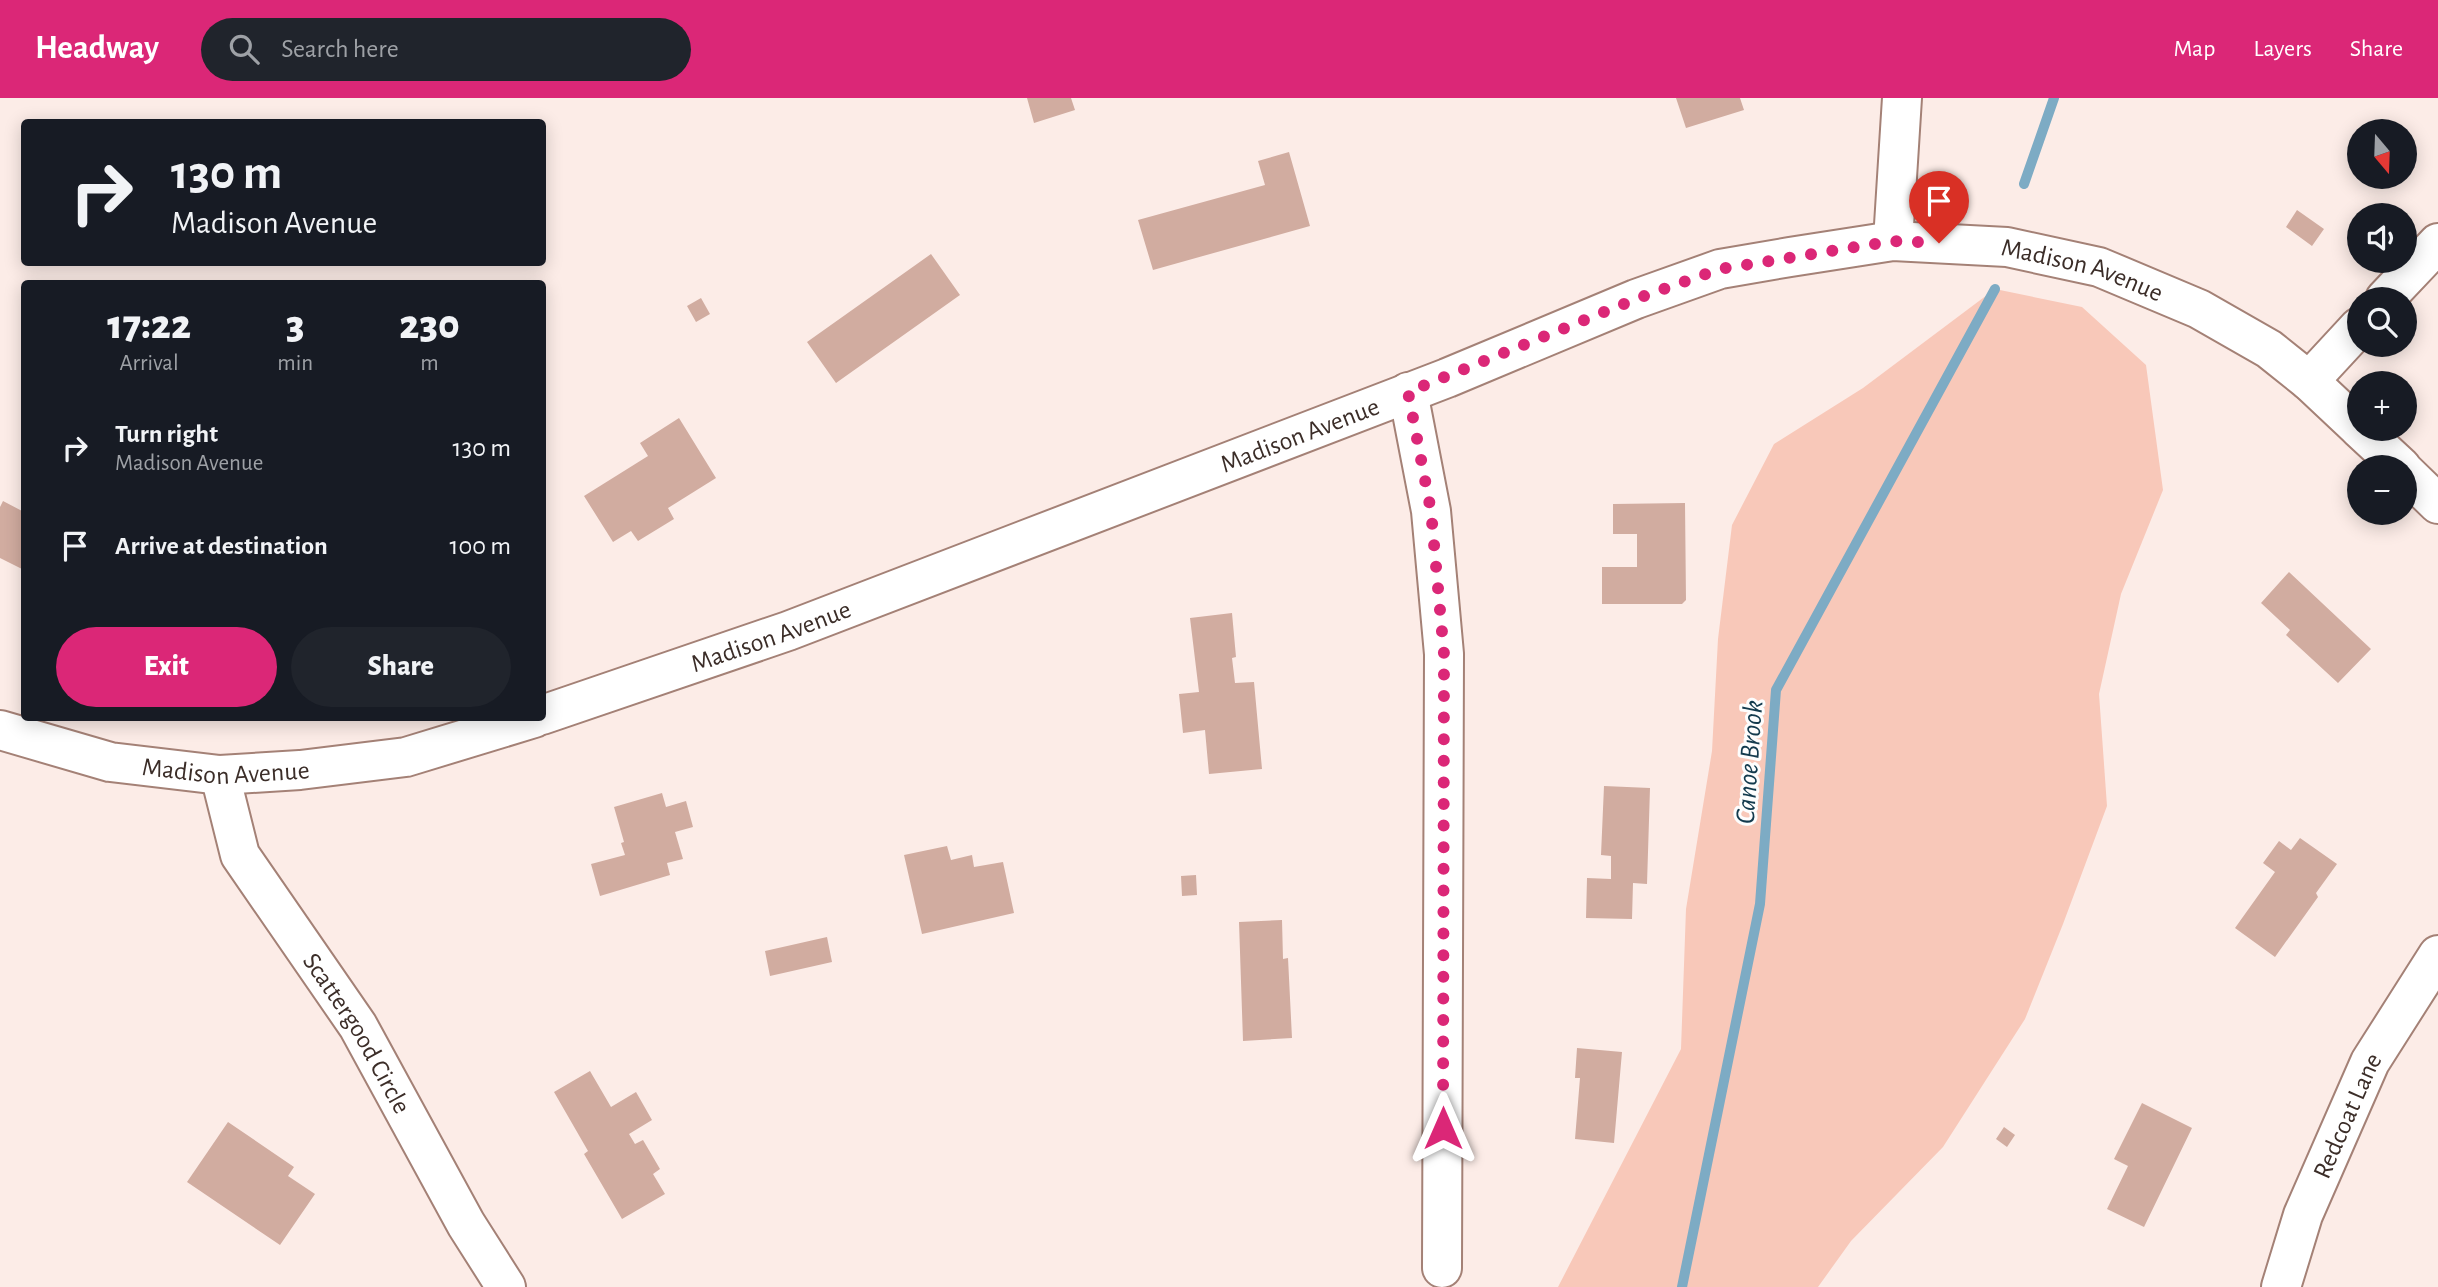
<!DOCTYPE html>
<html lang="en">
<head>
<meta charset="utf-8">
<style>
  :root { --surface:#171b24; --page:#20242c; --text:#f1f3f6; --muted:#9ea1a6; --accent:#db2777 }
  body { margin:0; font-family:"Alegreya Sans",sans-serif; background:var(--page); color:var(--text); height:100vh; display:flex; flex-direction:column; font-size:26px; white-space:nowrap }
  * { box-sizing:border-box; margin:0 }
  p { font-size:23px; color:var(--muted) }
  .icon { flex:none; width:38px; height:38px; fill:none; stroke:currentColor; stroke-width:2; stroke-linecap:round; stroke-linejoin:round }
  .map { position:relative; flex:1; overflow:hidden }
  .drawer { position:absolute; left:21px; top:182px; width:525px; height:441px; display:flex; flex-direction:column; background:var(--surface); border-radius:7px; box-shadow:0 4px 18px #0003 }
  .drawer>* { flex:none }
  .hud { position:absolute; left:21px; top:21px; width:525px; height:147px; border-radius:7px; box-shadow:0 4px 18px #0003; background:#171b24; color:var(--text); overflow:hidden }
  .needle { width:46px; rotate:161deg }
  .controls { position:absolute; left:2347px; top:21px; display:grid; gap:14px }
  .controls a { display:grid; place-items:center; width:70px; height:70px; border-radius:50%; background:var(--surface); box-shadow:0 4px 18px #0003; font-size:35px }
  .pin { position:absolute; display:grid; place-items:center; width:60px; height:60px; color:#fff; margin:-72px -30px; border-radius:50% 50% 50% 0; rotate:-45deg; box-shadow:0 0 7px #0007 }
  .pin .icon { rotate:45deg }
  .me { position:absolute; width:77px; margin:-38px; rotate:0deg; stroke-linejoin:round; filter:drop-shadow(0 0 5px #0008) }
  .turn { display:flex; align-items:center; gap:24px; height:147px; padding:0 35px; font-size:32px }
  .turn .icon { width:91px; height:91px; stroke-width:2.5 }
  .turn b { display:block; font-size:49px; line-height:60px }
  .eta { display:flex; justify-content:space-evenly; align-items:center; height:119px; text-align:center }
  .eta b { font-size:42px; font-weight:800; line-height:49px }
  .cta { display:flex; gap:14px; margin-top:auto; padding:14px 35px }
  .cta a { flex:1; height:80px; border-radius:42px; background:var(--accent); color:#fff; font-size:28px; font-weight:800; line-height:80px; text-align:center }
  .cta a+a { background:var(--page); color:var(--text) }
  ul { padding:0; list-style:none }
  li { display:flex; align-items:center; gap:21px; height:98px; padding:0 35px }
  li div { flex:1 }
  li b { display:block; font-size:26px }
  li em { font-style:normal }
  header { display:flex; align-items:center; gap:42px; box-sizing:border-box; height:98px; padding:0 35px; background:var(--accent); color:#fff }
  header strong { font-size:33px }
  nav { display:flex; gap:38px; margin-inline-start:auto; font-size:24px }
  .search { width:490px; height:63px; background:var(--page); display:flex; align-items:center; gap:18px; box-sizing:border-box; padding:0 24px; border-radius:38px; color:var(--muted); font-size:26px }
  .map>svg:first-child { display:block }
  .green { fill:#f8c8b9 }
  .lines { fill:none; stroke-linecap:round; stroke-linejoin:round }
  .stream { stroke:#7dabc4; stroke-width:10 }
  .building { fill:#d1aca0 }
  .minor-casing { stroke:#a48176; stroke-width:42 }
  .tertiary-casing { stroke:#a48176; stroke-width:42 }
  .minor { stroke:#fff; stroke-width:38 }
  .tertiary { stroke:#fff; stroke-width:38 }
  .route { stroke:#db2777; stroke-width:12; stroke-dasharray:0 21.6 }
  .labels { text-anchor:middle; stroke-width:6; stroke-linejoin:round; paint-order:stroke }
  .street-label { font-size:26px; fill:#3b2d28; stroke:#fdfdfd }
  .water-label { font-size:28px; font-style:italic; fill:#133a4d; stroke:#fdfdfd }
</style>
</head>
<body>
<header>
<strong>Headway</strong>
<div class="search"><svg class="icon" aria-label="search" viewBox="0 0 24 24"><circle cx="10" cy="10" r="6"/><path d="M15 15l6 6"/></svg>Search here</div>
<nav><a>Map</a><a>Layers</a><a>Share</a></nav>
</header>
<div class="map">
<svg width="2438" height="1189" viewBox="0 0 2438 1189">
  <rect width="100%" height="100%" fill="#fcece7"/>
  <!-- green -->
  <path class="green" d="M 1995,191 L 2082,209 L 2146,267 L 2163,392 L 2121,496 L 2099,596 L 2107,708 L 2063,826 L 2025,921 L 1943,1049 L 1851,1143 L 1818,1189 L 1558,1189 L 1681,951 L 1686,811 L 1712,653 L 1718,541 L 1732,427 L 1774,346 L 1863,290 Z"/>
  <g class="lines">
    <!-- stream -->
    <path class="stream" d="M 2024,86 L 2054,0
      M 1682,1189 L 1760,806 L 1776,592 L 1995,191"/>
  </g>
  <!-- building -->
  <path class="building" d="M 1027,0 L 1071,0 L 1075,12 L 1034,25 Z
    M 1676,0 L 1740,0 L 1744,12 L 1686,30 Z
    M 1289,54 L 1310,128 L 1153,172 L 1138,122 L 1265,87 L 1258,63 Z
    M 2297,112 L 2324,131 L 2312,148 L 2286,129 Z
    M 931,156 L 960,197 L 836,285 L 807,244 Z
    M 701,200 L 710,216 L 696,224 L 687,208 Z
    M 679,320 L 716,380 L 668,410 L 674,421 L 638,443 L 631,433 L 613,444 L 584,398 L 648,358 L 640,345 Z
    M 3,403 L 24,414 L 24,472 L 0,460 L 0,409 Z
    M 1685,405 L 1686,502 L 1682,506 L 1602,506 L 1602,469 L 1637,469 L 1637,436 L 1613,436 L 1613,406 Z
    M 2289,474 L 2371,551 L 2338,585 L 2286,537 L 2290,532 L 2261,505 Z
    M 1232,515 L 1236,559 L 1232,560 L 1235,585 L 1254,584 L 1262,671 L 1209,676 L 1205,632 L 1183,635 L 1179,596 L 1199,594 L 1190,520 Z
    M 1604,688 L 1650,690 L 1647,786 L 1633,785 L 1632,821 L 1586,820 L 1587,780 L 1611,781 L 1611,758 L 1601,757 Z
    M 662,695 L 666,709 L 686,703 L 693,729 L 675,734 L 683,761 L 667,765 L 670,777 L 600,798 L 591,766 L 625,757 L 621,745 L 624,744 L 614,709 Z
    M 2300,740 L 2337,766 L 2316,795 L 2318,799 L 2275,859 L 2235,830 L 2275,774 L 2263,765 L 2279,743 L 2291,752 Z
    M 947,748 L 951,762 L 972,757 L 974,769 L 1003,764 L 1014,815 L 922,836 L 904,757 Z
    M 1196,777 L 1197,797 L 1182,798 L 1181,778 Z
    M 1282,822 L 1283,861 L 1288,860 L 1292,940 L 1243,943 L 1239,824 Z
    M 827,839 L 832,864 L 770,878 L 765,853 Z
    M 1577,950 L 1622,954 L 1614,1045 L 1575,1041 L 1580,980 L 1575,980 Z
    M 590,973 L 611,1009 L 636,994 L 652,1022 L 629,1036 L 635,1046 L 643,1042 L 660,1071 L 653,1076 L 665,1096 L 622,1121 L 584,1056 L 588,1053 L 554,994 Z
    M 2142,1005 L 2192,1030 L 2144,1129 L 2107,1111 L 2128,1068 L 2114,1061 Z
    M 228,1024 L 294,1069 L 288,1078 L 315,1096 L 280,1147 L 187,1084 Z
    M 2004,1029 L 2015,1037 L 2007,1049 L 1996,1041 Z"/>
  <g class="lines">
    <defs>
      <g id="minor">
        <path d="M 1893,143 L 1902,0"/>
        <path d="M 1408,294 L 1431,413 L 1444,556 L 1442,1170"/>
        <path id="s1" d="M 220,677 L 240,757 L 358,928 L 466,1126 L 506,1189"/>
        <path id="s2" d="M 2281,1189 L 2303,1117 L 2370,964 L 2438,857"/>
      </g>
      <g id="tertiary">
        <path d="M 2385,201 L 2438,145"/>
        <path d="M 2309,283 L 2359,229"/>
        <path d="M 2360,331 L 2401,369"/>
        <path d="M 2404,373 L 2438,406"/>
        <path id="s3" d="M 542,617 L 788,533 L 1447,280 L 1636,201 L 1720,171 L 1790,159 L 1893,143 L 2007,149 L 2099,169 L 2199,211 L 2269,251 L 2309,283 L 2359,330"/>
        <path id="s4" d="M 0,632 L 110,664 L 220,677 L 300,672 L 406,659 L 534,620"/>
      </g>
    </defs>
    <!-- minor casing -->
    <use href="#minor" class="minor-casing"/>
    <!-- tertiary casing -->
    <use href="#tertiary" class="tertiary-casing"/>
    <!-- minor -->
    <use href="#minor" class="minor"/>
    <!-- tertiary -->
    <use href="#tertiary" class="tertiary"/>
  </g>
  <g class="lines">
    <!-- route -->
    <path class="route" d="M 1443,1030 L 1444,556 L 1431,413 L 1408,294 L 1636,201 L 1720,171 L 1893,143 L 1939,145"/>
  </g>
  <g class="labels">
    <!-- street labels -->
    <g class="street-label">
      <text dy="9" stroke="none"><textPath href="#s3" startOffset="1628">Madison Avenue</textPath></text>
      <text dy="9" stroke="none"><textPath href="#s3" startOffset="808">Madison Avenue</textPath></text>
      <text dy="9" stroke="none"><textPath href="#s3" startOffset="242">Madison Avenue</textPath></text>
      <text dy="9" stroke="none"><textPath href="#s4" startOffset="231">Madison Avenue</textPath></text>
      <text dy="9" stroke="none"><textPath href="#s1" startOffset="296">Scattergood Circle</textPath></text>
      <text dy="9" stroke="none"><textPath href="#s2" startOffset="184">Redcoat Lane</textPath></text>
    </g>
    <!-- water labels -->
    <g class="water-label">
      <text transform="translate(1748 664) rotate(-86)" y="10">Canoe Brook</text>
    </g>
  </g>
</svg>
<div class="controls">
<a><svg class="needle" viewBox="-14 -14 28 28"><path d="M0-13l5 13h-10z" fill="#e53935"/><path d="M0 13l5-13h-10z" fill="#9ea1a6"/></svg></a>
<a><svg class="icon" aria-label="sound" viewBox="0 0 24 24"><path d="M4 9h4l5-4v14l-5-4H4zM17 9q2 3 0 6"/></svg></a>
<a><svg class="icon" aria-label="search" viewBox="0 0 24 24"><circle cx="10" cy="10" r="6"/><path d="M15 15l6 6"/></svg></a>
<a>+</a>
<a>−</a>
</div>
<div class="pin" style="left:1939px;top:145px;background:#d93025"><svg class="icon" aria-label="arrive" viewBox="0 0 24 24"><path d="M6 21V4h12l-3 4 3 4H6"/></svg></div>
<svg class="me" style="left:1443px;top:1030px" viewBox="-20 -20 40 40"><path d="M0-17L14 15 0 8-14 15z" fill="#db2777" stroke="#fff" stroke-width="4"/></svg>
<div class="hud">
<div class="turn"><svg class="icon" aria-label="right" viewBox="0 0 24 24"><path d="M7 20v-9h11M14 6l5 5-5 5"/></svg><div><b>130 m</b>Madison Avenue</div></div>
</div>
<section class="drawer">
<div class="eta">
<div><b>17:22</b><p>Arrival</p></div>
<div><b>3</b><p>min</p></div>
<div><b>230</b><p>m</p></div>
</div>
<ul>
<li><svg class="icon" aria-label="right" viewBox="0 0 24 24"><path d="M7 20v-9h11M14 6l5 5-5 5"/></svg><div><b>Turn right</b><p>Madison Avenue</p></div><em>130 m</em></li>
<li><svg class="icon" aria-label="arrive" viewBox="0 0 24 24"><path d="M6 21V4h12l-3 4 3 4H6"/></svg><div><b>Arrive at destination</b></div><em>100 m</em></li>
</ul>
<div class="cta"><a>Exit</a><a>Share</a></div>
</section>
</div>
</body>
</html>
